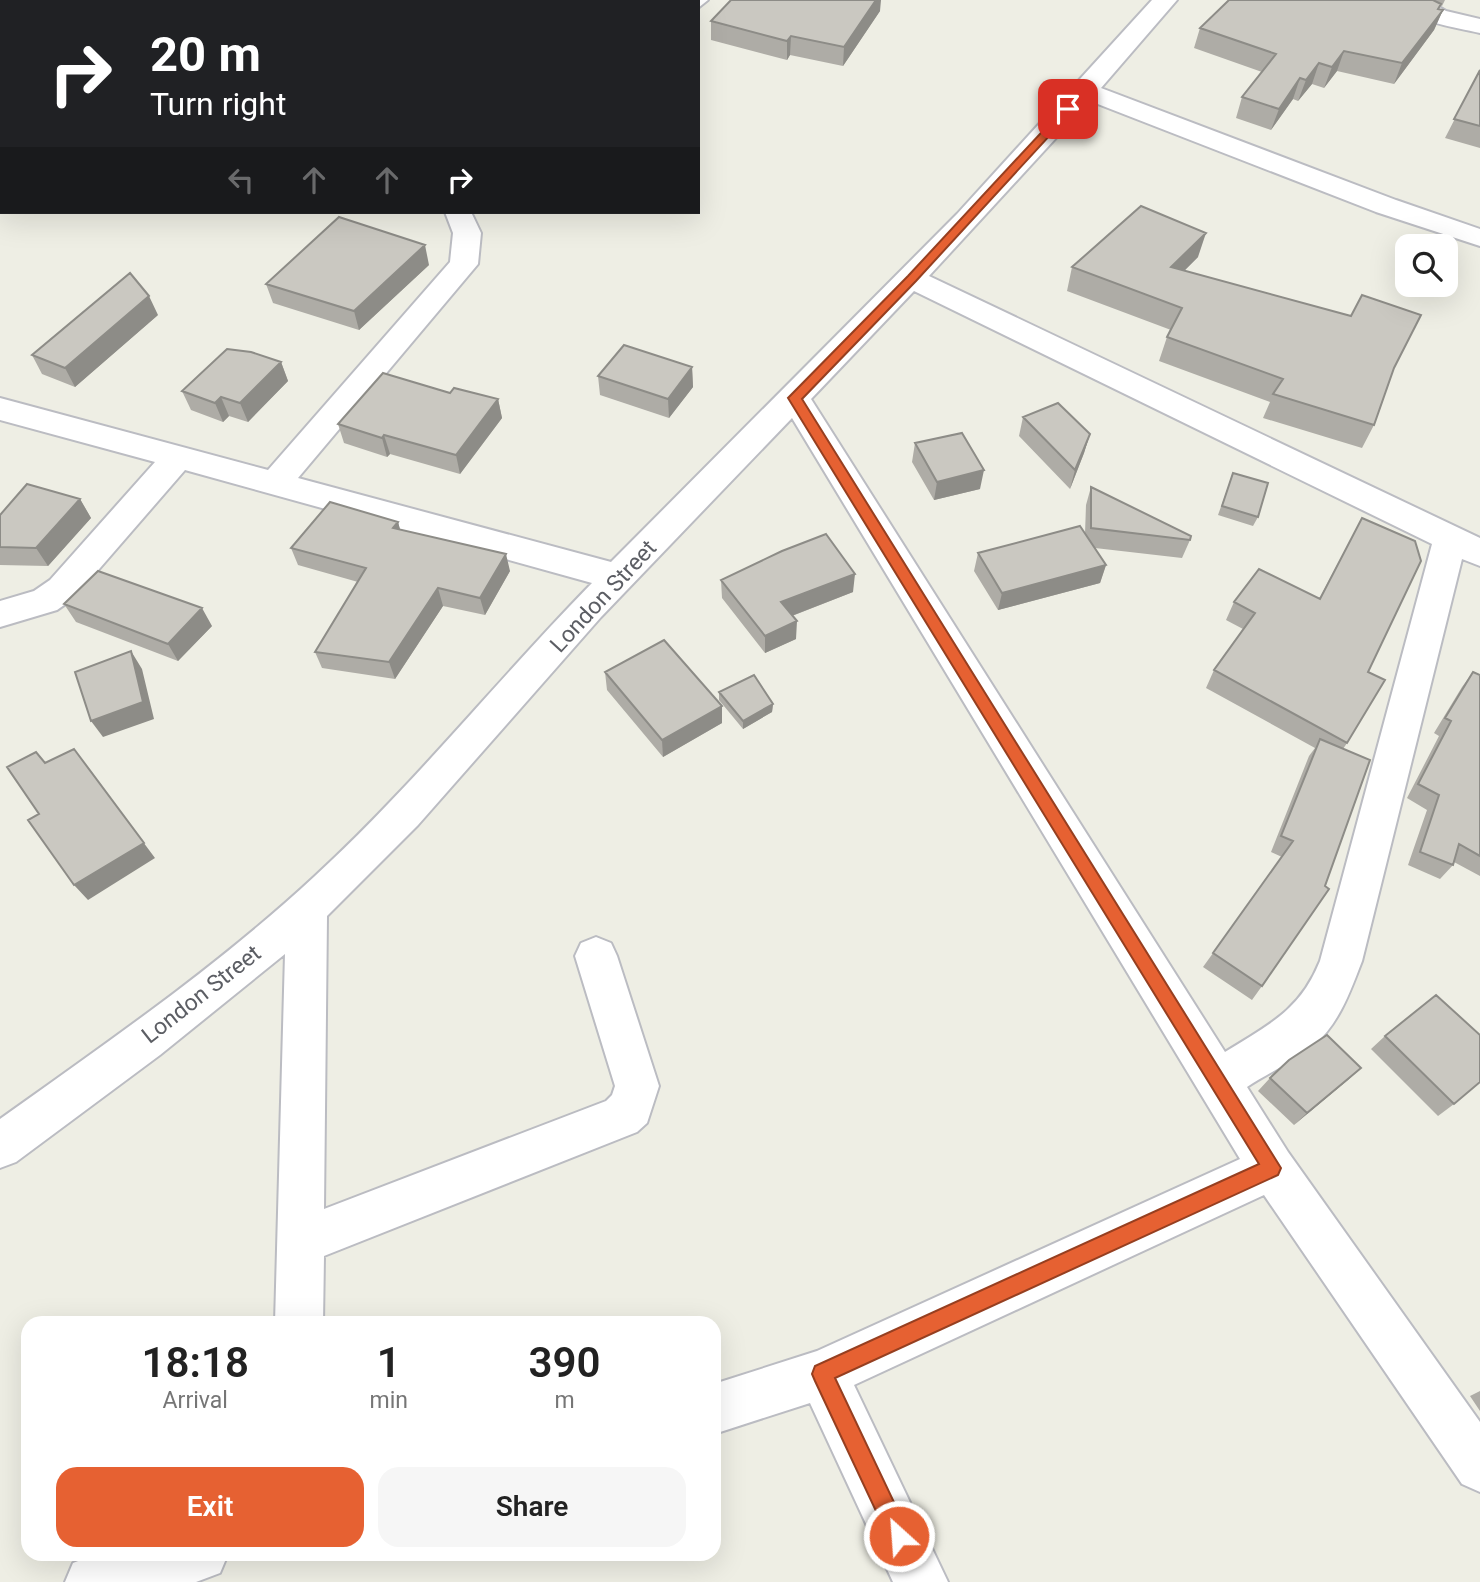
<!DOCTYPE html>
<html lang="en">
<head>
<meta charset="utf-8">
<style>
  :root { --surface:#fff; --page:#f6f6f6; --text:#222; --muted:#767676; --accent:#e66132 }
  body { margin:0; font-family:Roboto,sans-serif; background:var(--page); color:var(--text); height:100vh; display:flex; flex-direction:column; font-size:26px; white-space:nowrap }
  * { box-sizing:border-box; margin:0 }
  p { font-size:23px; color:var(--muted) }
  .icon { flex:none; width:38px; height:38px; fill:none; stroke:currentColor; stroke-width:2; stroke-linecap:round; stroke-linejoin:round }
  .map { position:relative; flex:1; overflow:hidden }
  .panel { position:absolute; left:21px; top:1316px; width:700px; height:245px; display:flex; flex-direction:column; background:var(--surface); border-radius:21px; box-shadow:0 7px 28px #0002 }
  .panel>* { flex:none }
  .hud { position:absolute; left:0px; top:0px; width:700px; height:214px; box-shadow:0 7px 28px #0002; background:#202124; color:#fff; overflow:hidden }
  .tools { position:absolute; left:1395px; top:234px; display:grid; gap:14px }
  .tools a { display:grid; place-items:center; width:63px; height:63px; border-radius:14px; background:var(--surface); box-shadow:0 7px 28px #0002; font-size:35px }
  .pin { position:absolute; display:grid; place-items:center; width:60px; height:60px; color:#fff; margin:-30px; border-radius:14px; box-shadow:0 4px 10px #0006 }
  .me { position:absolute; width:77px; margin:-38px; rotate:334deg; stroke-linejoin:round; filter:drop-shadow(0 0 5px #0008) }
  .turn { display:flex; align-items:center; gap:24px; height:147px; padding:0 35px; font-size:32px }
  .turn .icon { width:91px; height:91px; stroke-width:2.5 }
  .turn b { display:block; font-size:49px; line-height:60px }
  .lanes { display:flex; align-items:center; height:66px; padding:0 35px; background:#0003; justify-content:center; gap:35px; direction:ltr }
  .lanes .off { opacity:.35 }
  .eta { display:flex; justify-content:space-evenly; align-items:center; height:119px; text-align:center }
  .eta b { font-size:42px; font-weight:600; line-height:49px }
  .primary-button { display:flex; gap:14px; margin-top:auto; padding:14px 35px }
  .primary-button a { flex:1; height:80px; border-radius:21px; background:var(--accent); color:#fff; font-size:28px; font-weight:600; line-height:80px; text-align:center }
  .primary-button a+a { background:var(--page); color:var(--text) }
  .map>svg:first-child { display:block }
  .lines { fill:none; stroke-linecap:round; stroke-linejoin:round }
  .street-casing { stroke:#bbbcc2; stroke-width:4 }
  .street { fill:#fff; fill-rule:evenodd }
  .wall { fill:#aeaca6 }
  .shaded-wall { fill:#8d8c87 }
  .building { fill:#cac8c1; stroke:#8d8c87; stroke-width:2 }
  .route { fill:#e66132; stroke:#963f20; stroke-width:2 }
  .labels { text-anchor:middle; stroke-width:7; stroke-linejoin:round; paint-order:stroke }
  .street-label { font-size:23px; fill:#5c5e64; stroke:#fff }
</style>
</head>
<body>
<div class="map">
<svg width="1480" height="1582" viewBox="0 0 1480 1582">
  <rect width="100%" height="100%" fill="#eeeee4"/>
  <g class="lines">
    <defs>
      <path id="street" d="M 334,0 L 364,0 L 365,2 L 336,2 Z
        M 684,0 L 708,0 L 698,8 L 698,2 L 683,2 Z
        M 1152,0 L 1177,0 L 1101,88 L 1396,200 L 1480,229 L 1480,246 L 1376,212 L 1090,101 L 929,276 L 1480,538 L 1480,566 L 1462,559 L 1362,961 C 1350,992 1339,1024 1313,1046 C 1293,1062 1268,1073 1247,1087 L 1288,1152 L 1480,1422 L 1480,1492 L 1462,1484 L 1264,1195 L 854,1385 L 948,1582 L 893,1582 L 810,1403 L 714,1434 L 714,1384 L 817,1351 L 1240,1159 L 792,418 L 601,617 L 418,825 L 327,916 L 324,1209 L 606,1101 L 612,1095 L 615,1086 L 575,956 L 581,943 L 596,937 L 611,943 L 617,956 L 659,1086 L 647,1123 L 637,1132 L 324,1256 L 323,1323 L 275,1323 L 285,954 L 160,1055 L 16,1162 L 0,1168 L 0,1119 C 108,1042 218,966 315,876 C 414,785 498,679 592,583 L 185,470 L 74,598 L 57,610 L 0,627 L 0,601 L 34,591 L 50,580 L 155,462 L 0,420 L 0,398 L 268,470 L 450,262 L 453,233 L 445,212 L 471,212 L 481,233 L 478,264 L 298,478 L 611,562 L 957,214 ZM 914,291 L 1432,544 L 1320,961 C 1300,1011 1268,1025 1225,1052 L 811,399 Z
        M 1398,0 L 1427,0 L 1446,11 L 1480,19 L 1480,33 C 1455,27 1414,23 1398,0 Z
        M 96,1554 L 228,1554 L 220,1573 L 196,1582 L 65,1582 L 73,1563 Z"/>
    </defs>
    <!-- street casing -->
    <use href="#street" class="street-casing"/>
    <!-- street -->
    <use href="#street" class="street"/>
  </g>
  <!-- wall -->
  <path class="wall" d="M 1229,0 L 1445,0 L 1442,6 L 1440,5 L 1439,9 L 1443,10 L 1434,30 L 1394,84 L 1337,71 L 1324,88 L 1312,84 L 1298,101 L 1293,99 L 1271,130 L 1236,118 L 1242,97 L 1262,72 L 1194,48 L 1200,28 Z
    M 880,11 L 843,66 L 790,55 L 787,60 L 711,40 L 711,21 Z
    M 1480,70 L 1480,148 L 1445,138 Z
    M 1198,257 L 1184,271 L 1394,368 L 1374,425 L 1362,448 L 1263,418 L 1270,402 L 1159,361 L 1167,337 L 1171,330 L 1067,291 L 1072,267 Z
    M 429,265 L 359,330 L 273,303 L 266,284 Z
    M 158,315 L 75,387 L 42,374 L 32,355 Z
    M 281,362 L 288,381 L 248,422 L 229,416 L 223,422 L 191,410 L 182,391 Z
    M 692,367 L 693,387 L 669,418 L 600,395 L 598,376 Z
    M 450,393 L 498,399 L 502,418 L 460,474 L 390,454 L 387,457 L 344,443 L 338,424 Z
    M 1023,417 L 1090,434 L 1084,453 L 1070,489 L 1019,436 Z
    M 915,443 L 980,489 L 934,500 L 912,462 Z
    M 1233,473 L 1258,517 L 1253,526 L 1218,515 Z
    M 1091,487 L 1190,540 L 1182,558 L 1095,548 L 1106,565 L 1100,583 L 998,610 L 974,571 L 978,553 L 1085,534 L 1086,505 Z
    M 80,499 L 91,518 L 48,566 L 0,565 L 0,515 Z
    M 1362,518 L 1368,672 L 1347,743 L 1343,749 L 1262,986 L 1252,1000 L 1203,967 L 1282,857 L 1271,852 L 1309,756 L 1315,748 L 1206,688 L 1214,670 L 1243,629 L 1226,620 L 1234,602 L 1319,599 Z
    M 398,522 L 400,530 L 510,571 L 485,615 L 443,606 L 395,679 L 322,668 L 315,652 L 358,582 L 298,565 L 291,548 Z
    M 721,580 L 853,592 L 792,616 L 796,639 L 765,653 L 722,598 Z
    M 64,604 L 212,626 L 178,661 L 76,622 Z
    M 605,672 L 722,706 L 722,723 L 663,757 L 607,690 Z
    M 1473,672 L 1480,675 L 1480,876 L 1454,862 L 1453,865 L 1440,879 L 1408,865 L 1427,810 L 1407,798 L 1439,736 L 1434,733 L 1462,687 Z
    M 719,692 L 773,704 L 772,712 L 743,729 L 719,700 Z
    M 1385,1036 L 1454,1104 L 1438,1116 L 1371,1049 Z
    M 1361,1068 L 1294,1125 L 1258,1091 L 1270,1078 Z
    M 1480,1391 L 1480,1411 L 1470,1396 Z"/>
  <!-- shaded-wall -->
  <path class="shaded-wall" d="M 876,0 L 881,0 L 880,11 L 843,66 L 844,47 Z
    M 1443,10 L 1434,30 L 1394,84 L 1402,63 Z
    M 791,36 L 790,55 L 787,60 L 787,41 Z
    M 1344,51 L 1337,71 L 1324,88 L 1332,67 Z
    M 1319,63 L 1312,84 L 1298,101 L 1306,80 Z
    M 1300,78 L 1293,99 L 1271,130 L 1279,109 Z
    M 1206,233 L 1198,257 L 1164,291 L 1171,267 Z
    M 425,245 L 429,265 L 359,330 L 354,311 Z
    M 149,296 L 158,315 L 75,387 L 65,368 Z
    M 281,362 L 288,381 L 248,422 L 240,403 Z
    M 692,367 L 693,387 L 669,418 L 668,399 Z
    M 221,397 L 229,416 L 223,422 L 215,403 Z
    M 498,399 L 502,418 L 460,474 L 456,455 Z
    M 1090,434 L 1084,453 L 1070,489 L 1075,470 Z
    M 384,435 L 390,454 L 387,457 L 382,438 Z
    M 984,470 L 980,489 L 934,500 L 937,482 Z
    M 80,499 L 91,518 L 48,566 L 36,548 Z
    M 398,522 L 403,540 L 393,528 Z
    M 506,554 L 510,571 L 485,615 L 480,598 Z
    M 1106,565 L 1100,583 L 998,610 L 1002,593 Z
    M 855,574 L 853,592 L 781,620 L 781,602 Z
    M 438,588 L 443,606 L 395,679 L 389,662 Z
    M 202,608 L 212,626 L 178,661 L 168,644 Z
    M 797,621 L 796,639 L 765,653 L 765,636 Z
    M 131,651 L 142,669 L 154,719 L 103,737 L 91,721 Z
    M 773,704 L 772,712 L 743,729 L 743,721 Z
    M 722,706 L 722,723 L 663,757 L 662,740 Z
    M 74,749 L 155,858 L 88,900 L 74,885 Z
    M 1361,1068 L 1348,1080 L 1294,1125 L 1307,1113 Z"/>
  <!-- building -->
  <path class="building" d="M 731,0 L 876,0 L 844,47 L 791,36 L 787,41 L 711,21 Z
    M 1229,0 L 1433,0 L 1441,4 L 1438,9 L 1443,10 L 1402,63 L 1344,51 L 1332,67 L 1319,63 L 1306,80 L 1300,78 L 1279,109 L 1242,97 L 1276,54 L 1200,28 Z
    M 1480,70 L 1480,126 L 1454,119 Z
    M 1141,206 L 1206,233 L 1171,267 L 1351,316 L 1362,295 L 1421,315 L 1394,368 L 1374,425 L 1273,394 L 1283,379 L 1167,337 L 1182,308 L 1072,267 Z
    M 339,217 L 425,245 L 354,311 L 266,284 Z
    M 130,273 L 149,296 L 65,368 L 32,355 Z
    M 624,345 L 692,367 L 668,399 L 598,376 Z
    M 227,349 L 251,352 L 281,362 L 240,403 L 221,397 L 215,403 L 182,391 Z
    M 383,373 L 450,393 L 454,388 L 498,399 L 456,455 L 384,435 L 382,438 L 338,424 Z
    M 1058,403 L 1090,434 L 1075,470 L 1023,417 Z
    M 962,433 L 984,470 L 937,482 L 915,443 Z
    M 1233,473 L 1268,483 L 1258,517 L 1222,506 Z
    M 27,484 L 80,499 L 36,548 L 0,547 L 0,515 Z
    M 1091,487 L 1191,536 L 1190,540 L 1091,528 Z
    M 330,502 L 398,522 L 393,528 L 506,554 L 480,598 L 438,588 L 389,662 L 315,652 L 366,568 L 291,548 Z
    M 1362,518 L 1415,541 L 1421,561 L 1368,672 L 1385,680 L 1347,743 L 1214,670 L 1255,613 L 1234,602 L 1259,569 L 1320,599 Z
    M 1080,526 L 1106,565 L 1002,593 L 978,553 Z
    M 826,534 L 855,574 L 781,602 L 797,621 L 765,636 L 721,580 L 782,551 Z
    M 98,571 L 202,608 L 168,644 L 64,604 Z
    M 664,640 L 722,706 L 662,740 L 605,672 Z
    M 131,651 L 143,702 L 91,721 L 75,672 Z
    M 1473,672 L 1480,675 L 1480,856 L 1459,844 L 1453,865 L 1420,852 L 1439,795 L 1418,784 L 1451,721 L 1445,718 Z
    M 754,675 L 773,704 L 743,721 L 719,692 Z
    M 1320,739 L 1370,760 L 1325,886 L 1329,889 L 1262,986 L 1213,953 L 1293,841 L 1281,836 Z
    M 74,749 L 144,843 L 74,885 L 28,820 L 39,814 L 7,767 L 36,752 L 45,763 Z
    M 1436,995 L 1480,1035 L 1480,1082 L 1454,1104 L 1385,1036 Z
    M 1327,1035 L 1361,1068 L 1307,1113 L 1270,1078 L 1289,1060 Z"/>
  <!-- route -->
  <path class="route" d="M 1065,107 L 1074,109 L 916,281 L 802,399 L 1281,1168 L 1278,1175 L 835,1378 L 910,1536 L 907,1543 L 899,1547 L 891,1543 L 815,1381 L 812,1374 L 815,1366 L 1259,1164 L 788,398 L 908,276 Z"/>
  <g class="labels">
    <!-- street labels -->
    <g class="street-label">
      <text transform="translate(603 596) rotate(-47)" y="8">London Street</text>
      <text transform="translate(201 994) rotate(-38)" y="8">London Street</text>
    </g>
  </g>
</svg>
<div class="tools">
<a><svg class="icon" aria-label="search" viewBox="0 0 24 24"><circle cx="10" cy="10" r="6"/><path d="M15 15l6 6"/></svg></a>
</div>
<div class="pin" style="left:1068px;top:109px;background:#d93025"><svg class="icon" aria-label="arrive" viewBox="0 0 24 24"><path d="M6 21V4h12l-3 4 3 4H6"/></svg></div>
<svg class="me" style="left:899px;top:1536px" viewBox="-20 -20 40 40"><circle r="17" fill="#e66132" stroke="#fff" stroke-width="3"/><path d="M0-11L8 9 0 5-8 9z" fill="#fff"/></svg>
<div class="hud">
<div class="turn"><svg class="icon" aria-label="right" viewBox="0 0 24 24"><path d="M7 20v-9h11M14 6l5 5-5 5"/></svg><div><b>20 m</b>Turn right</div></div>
<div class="lanes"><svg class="icon off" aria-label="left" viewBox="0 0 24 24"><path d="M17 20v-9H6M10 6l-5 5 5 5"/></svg><svg class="icon off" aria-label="ahead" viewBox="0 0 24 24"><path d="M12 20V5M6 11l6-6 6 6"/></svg><svg class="icon off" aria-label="ahead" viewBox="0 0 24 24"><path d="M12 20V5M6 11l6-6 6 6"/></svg><svg class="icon" aria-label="right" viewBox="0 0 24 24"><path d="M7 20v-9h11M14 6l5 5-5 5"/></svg></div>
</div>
<section class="panel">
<div class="eta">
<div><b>18:18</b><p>Arrival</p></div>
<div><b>1</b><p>min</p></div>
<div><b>390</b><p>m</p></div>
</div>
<div class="primary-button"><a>Exit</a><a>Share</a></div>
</section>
</div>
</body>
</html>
